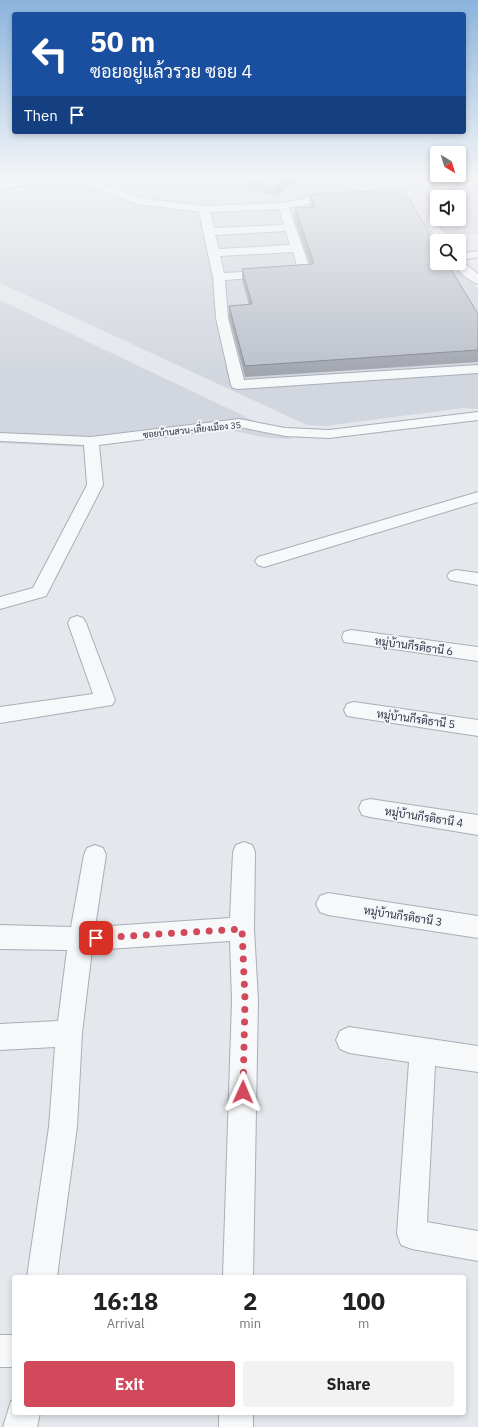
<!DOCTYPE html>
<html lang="en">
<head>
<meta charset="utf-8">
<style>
  :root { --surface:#fff; --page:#f2f2f2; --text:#222; --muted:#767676; --accent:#d1495b }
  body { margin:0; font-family:"IBM Plex Sans",Sarabun,sans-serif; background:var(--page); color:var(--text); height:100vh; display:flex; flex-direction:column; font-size:15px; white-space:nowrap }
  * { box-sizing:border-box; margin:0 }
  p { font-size:13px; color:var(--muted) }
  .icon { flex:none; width:22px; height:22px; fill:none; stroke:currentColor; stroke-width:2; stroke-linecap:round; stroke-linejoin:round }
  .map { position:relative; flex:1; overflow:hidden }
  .drawer { position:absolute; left:12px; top:1275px; width:454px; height:140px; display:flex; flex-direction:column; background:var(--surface); border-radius:4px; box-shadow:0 2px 6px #0003 }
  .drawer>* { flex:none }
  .guide { position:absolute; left:12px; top:12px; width:454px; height:122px; border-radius:4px; box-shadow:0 2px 6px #0003; background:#1a4fa0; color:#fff; overflow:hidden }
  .needle { width:26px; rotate:142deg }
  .fabs { position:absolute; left:430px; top:146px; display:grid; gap:8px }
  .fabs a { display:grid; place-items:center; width:36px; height:36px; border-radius:4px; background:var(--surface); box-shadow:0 2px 6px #0003; font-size:20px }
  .pin { position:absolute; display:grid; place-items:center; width:34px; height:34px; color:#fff; margin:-17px; border-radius:8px; box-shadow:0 2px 6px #0006 }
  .me { position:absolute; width:44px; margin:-22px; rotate:1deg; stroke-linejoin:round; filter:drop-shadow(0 0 3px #0008) }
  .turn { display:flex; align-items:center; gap:14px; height:84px; padding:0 12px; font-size:18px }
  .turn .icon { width:52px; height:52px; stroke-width:2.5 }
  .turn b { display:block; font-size:28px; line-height:34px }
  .then { display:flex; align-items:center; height:38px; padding:0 12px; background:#0003; gap:8px; font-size:15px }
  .eta { display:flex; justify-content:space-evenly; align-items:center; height:68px; text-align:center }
  .eta b { font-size:24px; font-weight:700; line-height:28px }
  .primary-button { display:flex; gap:8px; margin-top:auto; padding:8px 12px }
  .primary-button a { flex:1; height:46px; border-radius:4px; background:var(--accent); color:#fff; font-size:16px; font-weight:700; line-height:46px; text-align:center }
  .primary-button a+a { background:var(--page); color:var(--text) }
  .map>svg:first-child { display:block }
  .built { fill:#d2d6de }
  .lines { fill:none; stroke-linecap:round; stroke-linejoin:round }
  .minor-casing { stroke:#a9aeb7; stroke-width:2 }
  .highway-casing { stroke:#8b94a3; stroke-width:2 }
  .minor { fill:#f7f8fa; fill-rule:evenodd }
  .highway { fill:#fff; fill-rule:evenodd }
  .wall { fill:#a1a5ae }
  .shaded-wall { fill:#83868d }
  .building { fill:#bbc0ca; stroke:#83868d }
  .route { stroke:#d1495b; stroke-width:7; stroke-dasharray:0 12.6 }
  .labels { text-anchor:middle; stroke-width:3.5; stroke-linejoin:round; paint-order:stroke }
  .far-street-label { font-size:9px; fill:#2b3445; stroke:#f4f6f9 }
  .street-label { font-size:11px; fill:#2b3445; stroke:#f4f6f9 }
</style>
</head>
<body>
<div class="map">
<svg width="478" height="1427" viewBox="0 0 478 1427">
  <rect width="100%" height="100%" fill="#e4e7ec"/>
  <!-- built -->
  <path class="built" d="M 95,176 L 438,176 L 425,226 L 437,245 L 437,263 L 449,263 L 452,268 L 478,288 L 478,409 L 463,408 L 325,426 L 307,425 L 0,283 L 0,194 Z
    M 452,176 L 478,176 L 478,234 L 449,237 L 440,225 L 442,219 L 459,219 L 459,197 L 447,197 Z
    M 0,300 L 292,439 L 268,438 L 224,429 L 79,447 L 0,443 Z"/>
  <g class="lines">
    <defs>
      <path id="minor" d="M 72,176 L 84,176 L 102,184 L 144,199 L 204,206 L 283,203 L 336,192 L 340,193 L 341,195 L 340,197 L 289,208 L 311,272 L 309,274 L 225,280 L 228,318 L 244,380 L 478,365 L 478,373 L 238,389 L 233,388 L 231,385 L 216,318 L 213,277 L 199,212 L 138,204 L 94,188 ZM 279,209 L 284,225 L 214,228 L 210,212 ZM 286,231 L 290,245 L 219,249 L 215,235 ZM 293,252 L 298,269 L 224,273 L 220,256 Z
        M 215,176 L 227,176 L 234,180 L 229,183 L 216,178 Z
        M 377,176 L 405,177 L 406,176 L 416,176 L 413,182 L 409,183 L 384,181 L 380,180 Z
        M 439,176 L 449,176 L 444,197 L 437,197 L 437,200 L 434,197 Z
        M 378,190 L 409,190 L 414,193 L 409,196 L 374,195 L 373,193 Z
        M 437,200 L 437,219 L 439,219 L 437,224 L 450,241 L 438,241 L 427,224 L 432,203 Z
        M 478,251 L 478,257 L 461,260 L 478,274 L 478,284 C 469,281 457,271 453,263 L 459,263 L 459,254 Z
        M 478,412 L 478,420 L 329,438 L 285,436 L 239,427 L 99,445 L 103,485 L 46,596 L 0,609 L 0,597 L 33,588 L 87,485 L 84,445 L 0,441 L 0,433 L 91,437 L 239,419 L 285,428 L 329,430 Z
        M 478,492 L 478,502 L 264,567 L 258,565 L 255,561 L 258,557 Z
        M 456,570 L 478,573 L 478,585 L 450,580 L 447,576 L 450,572 Z
        M 77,616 L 83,618 L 86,623 L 115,700 L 112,705 L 0,723 L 0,707 L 93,694 L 68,623 L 71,618 Z
        M 351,630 L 478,647 L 478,661 L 344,642 L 342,637 L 344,632 Z
        M 354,702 L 478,720 L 478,736 L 347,716 L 344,710 L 347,704 Z
        M 370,799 L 478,815 L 478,835 L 370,817 L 362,815 L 359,808 L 362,801 Z
        M 244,842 L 252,845 L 255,852 L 254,929 L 258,1000 L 253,1277 L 223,1277 L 232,1000 L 230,941 L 92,950 L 82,1033 L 77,1127 L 57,1277 L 27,1277 L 49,1127 L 55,1047 L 0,1050 L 0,1024 L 58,1021 L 67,950 L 0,949 L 0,925 L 71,927 L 84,855 L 87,848 L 95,845 L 103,848 L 106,855 L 95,927 L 230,918 L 233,852 L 236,845 Z
        M 328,893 L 478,916 L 478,938 L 328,915 L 320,912 L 316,904 L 320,896 Z
        M 349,1027 L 478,1046 L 478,1072 L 435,1066 L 427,1222 L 478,1231 L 478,1261 L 412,1249 L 401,1245 L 397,1234 L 409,1062 L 349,1053 L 340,1049 L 336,1040 L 340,1031 Z
        M 0,1335 L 14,1335 L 14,1367 L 0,1367 Z
        M 14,1400 L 14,1413 L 40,1413 L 37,1427 L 3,1427 L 11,1401 Z
        M 219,1413 L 253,1413 L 253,1427 L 219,1427 Z"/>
      <path id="highway" d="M 42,176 L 62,176 L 57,179 L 0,190 L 0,184 Z"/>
    </defs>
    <!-- minor casing -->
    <use href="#minor" class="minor-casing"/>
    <!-- highway casing -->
    <use href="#highway" class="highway-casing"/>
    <!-- minor -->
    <use href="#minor" class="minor"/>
    <!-- highway -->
    <use href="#highway" class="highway"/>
  </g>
  <!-- wall -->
  <path class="wall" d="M 301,176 L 276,196 L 248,190 L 248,182 Z
    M 310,195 L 478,314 L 478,362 L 245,377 L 229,317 L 229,306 L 249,305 L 242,280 L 242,269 L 310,264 L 294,219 L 295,208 L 310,207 L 309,205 Z"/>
  <!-- shaded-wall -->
  <path class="shaded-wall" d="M 291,176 L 301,176 L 276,196 L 276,187 Z"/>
  <!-- building -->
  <path class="building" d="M 256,176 L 291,176 L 276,187 L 248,182 Z
    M 403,189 L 437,246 L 437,263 L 447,263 L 478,314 L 478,350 L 245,366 L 229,306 L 252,304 L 242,269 L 313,264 L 313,260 L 295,208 L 315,207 L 310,195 L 317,194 Z"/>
  <!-- sky -->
  <linearGradient id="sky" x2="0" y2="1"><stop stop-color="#8bb4dd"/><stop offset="0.47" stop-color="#f3f4f6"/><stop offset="1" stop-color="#f3f4f6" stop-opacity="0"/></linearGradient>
  <rect width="478" height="375" fill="url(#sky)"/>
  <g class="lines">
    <!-- route -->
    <path class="route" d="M 96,938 L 242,929 L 245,1000 L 243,1092"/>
  </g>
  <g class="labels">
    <!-- far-street labels -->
    <g class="far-street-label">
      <text transform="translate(192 430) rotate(-6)" y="3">ซอยบ้านสวน-เลี่ยงเมือง 35</text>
    </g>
    <!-- street labels -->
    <g class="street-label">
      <text transform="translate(414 646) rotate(8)" y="4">หมู่บ้านกีรติธานี 6</text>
      <text transform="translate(416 719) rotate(8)" y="4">หมู่บ้านกีรติธานี 5</text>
      <text transform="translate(424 817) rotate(9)" y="4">หมู่บ้านกีรติธานี 4</text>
      <text transform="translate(403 916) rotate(9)" y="4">หมู่บ้านกีรติธานี 3</text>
    </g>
  </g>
</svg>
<div class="fabs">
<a><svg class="needle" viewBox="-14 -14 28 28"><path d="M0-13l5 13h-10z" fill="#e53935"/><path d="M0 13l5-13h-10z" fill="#767676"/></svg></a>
<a><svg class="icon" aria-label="sound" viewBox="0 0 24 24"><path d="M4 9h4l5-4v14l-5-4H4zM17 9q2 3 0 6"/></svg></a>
<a><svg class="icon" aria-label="search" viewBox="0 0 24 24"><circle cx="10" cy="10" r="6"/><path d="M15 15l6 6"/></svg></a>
</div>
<div class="pin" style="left:96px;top:938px;background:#d93025"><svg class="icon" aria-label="arrive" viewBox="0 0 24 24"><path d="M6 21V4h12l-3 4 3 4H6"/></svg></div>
<svg class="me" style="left:243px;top:1092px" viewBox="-20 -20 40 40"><path d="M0-17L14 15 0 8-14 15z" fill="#d1495b" stroke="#fff" stroke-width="4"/></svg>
<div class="guide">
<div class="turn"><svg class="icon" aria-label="left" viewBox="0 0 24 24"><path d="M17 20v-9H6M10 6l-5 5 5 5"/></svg><div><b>50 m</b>ซอยอยู่แล้วรวย ซอย 4</div></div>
<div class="then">Then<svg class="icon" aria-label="arrive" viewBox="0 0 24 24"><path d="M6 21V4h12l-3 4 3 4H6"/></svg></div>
</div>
<section class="drawer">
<div class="eta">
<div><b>16:18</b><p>Arrival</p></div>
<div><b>2</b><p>min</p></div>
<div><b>100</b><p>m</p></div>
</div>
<div class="primary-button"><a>Exit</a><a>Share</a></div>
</section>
</div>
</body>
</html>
